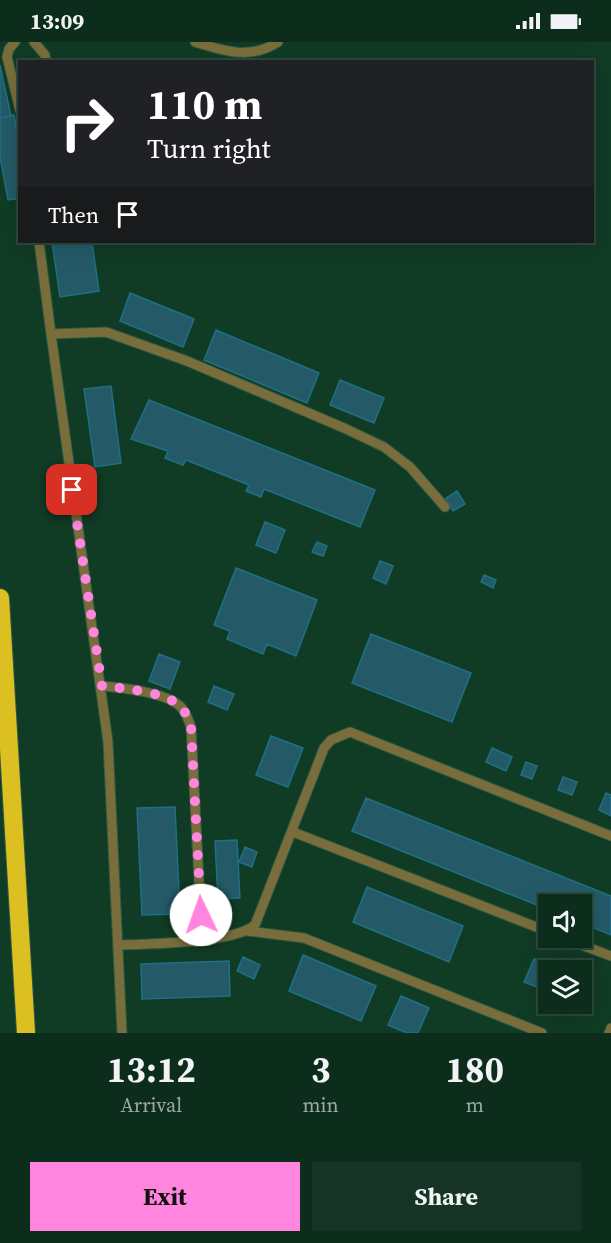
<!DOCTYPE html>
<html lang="en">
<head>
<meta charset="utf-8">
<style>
  :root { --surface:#0c2c1c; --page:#153425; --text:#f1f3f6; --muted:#9aa7a3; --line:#2c483b; --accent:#ff85de }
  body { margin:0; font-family:"Source Serif 4",serif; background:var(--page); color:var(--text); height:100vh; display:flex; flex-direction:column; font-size:22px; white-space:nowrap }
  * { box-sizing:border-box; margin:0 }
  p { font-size:20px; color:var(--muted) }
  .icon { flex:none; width:33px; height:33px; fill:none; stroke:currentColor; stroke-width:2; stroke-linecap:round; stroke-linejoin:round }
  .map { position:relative; height:991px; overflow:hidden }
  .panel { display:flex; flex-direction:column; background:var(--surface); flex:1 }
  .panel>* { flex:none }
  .top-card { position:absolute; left:18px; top:18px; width:576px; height:183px; border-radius:0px; box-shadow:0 6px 24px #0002,0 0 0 2px var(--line); background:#202124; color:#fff; overflow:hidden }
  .buttons { position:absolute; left:538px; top:852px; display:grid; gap:12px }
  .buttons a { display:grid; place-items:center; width:54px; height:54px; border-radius:0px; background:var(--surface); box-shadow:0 6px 24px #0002,0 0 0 2px var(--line); font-size:30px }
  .pin { position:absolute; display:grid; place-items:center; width:51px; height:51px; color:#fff; margin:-26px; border-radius:12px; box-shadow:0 3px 9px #0006 }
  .me { position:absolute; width:66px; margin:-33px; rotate:357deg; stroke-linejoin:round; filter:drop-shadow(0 0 4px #0008) }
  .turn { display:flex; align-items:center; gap:21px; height:126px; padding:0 30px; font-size:27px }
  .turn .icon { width:78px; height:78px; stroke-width:2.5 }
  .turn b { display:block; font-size:42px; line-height:51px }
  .then { display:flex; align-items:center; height:57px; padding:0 30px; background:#0003; gap:12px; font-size:22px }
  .eta { display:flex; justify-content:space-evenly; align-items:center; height:102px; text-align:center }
  .eta b { font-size:36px; font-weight:700; line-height:42px }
  .cta { display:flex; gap:12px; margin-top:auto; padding:12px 30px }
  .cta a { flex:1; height:69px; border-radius:0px; background:var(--accent); color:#111; font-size:24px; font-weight:700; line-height:69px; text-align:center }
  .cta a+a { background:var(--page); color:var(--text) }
  .status { display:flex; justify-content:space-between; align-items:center; height:42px; padding:0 30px; background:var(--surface); direction:ltr }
  .status svg { height:16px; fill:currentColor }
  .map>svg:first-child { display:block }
  .building { fill:#245a68; stroke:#1f7085; stroke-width:1.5 }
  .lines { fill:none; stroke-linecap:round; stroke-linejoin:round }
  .lane-casing { stroke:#2e5942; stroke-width:11 }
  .highway-casing { stroke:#2e5942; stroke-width:20 }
  .lane { stroke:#796e3b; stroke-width:9 }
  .highway { stroke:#dcc021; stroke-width:18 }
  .route { stroke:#ff85de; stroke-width:10; stroke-dasharray:0 18 }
</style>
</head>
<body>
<div class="status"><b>13:09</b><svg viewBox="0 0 49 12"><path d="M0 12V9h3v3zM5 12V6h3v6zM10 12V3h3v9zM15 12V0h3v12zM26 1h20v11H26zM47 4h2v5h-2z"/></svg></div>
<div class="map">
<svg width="611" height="991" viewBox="0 0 611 991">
  <rect width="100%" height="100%" fill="#103b25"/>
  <!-- building -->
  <path class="building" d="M 0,23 L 11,74 L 0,76 Z
    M 14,73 L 20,105 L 20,156 L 8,158 L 0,115 L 0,76 Z
    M 52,200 L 92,200 L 99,249 L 60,255 Z
    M 130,251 L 194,277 L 183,305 L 120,279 Z
    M 216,288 L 319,331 L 307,361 L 204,318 Z
    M 340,338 L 384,356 L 374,381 L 330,363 Z
    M 111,344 L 121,421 L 95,425 L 84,347 Z
    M 149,358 L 375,448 L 360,485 L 264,447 L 261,455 L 246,449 L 249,443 L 186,418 L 183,423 L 165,416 L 168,409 L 131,397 Z
    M 457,449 L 465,462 L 453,469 L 446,456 Z
    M 265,480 L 285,488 L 276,511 L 256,503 Z
    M 317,500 L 327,504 L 323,514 L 312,510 Z
    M 380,519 L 393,524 L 386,542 L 373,536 Z
    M 236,526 L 317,558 L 296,614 L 267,602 L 263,612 L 227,597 L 230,589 L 214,583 Z
    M 484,533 L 496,538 L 493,546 L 481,540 Z
    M 371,592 L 471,631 L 452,680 L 352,641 Z
    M 159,612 L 180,620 L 170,647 L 149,639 Z
    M 214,644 L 234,652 L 227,668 L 208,660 Z
    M 271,694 L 303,706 L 288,745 L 256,733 Z
    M 492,706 L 512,715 L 506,729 L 486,720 Z
    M 526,720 L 537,724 L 532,737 L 521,733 Z
    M 563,735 L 577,740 L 572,753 L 558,748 Z
    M 606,751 L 611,753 L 611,774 L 599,768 Z
    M 366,756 L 611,854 L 611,893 L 582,881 L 582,862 L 549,862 L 549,868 L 352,789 Z
    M 175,765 L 180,872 L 142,873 L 137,766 Z
    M 237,798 L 240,856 L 218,857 L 215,799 Z
    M 245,805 L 257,810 L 252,825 L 239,820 Z
    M 367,845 L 463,884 L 449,920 L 353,880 Z
    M 303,913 L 376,944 L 361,979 L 289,949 Z
    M 243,915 L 260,923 L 254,937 L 237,929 Z
    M 534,917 L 546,922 L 537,945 L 524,940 Z
    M 229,919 L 230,954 L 142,957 L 141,922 Z
    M 553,919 L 574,928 L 549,928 Z
    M 549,929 L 549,958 L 539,953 Z
    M 401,954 L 429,966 L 418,991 L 407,991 L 388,983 Z"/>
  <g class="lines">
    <defs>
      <path id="lane" d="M 15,0 L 9,7 L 7,15 L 20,68
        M 34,0 L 45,13 L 46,20
        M 195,0 C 223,9 251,18 278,0
        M 39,200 L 51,292
        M 102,644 C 122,646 164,650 180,664 C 186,670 188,677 191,685 L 202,897
        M 293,790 L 549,890
        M 248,889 L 304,896 L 542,991
        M 563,896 L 611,914
        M 118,903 C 149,902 234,901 255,883 L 324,706 L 331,698 L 350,690 L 611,794
        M 122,991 L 108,700 L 51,292 L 106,290 L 187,319 L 344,386 L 384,405 L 410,425 L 445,465
        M 609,991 L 611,986"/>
      <path id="highway" d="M 0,556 L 26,991"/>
    </defs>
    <!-- lane casing -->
    <use href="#lane" class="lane-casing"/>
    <!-- highway casing -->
    <use href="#highway" class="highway-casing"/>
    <!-- lane -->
    <use href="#lane" class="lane"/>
    <!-- highway -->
    <use href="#highway" class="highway"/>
  </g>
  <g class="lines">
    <!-- route -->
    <path class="route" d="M 72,448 L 102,644 C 122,646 165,650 180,664 C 186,670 188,677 191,685 L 201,873"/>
  </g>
</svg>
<div class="buttons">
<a><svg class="icon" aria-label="sound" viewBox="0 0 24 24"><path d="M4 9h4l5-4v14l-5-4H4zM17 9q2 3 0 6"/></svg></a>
<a><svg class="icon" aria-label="layers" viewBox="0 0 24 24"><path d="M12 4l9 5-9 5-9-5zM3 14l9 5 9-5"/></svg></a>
</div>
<div class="pin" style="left:72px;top:448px;background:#d93025"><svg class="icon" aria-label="arrive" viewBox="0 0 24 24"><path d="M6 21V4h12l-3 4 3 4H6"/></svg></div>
<svg class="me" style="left:201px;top:873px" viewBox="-20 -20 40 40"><circle r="19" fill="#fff"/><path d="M0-13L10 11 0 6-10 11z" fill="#ff85de"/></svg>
<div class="top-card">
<div class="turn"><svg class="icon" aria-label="right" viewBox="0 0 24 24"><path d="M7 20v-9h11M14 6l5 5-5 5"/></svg><div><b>110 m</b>Turn right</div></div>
<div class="then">Then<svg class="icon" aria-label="arrive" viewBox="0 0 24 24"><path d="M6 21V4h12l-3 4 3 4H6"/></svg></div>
</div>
</div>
<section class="panel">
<div class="eta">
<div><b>13:12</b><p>Arrival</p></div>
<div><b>3</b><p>min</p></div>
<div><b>180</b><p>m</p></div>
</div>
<div class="cta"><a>Exit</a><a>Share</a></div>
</section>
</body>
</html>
